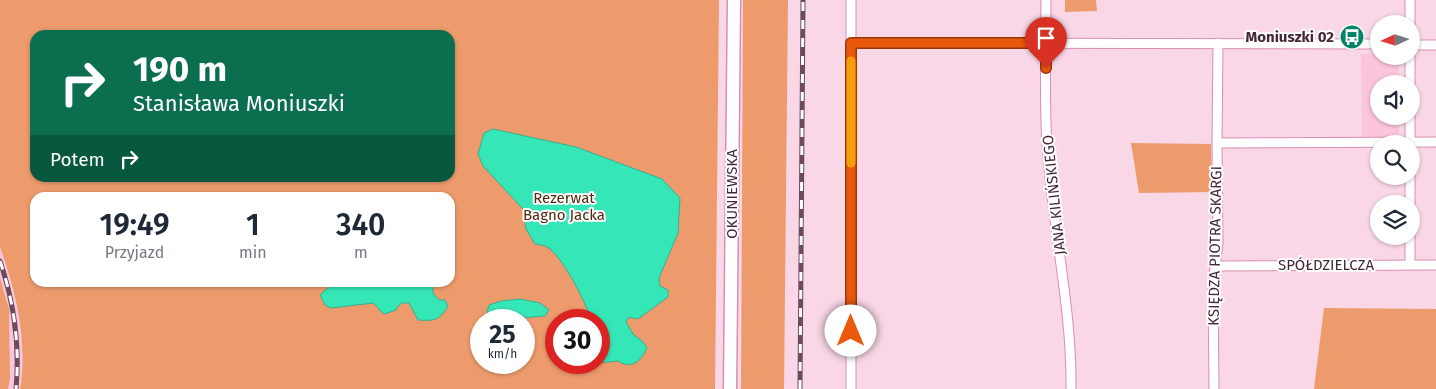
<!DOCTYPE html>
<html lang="pl">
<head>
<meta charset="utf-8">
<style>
  :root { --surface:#fff; --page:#f6f6f7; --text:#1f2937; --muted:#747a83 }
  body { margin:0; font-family:"Fira Sans",sans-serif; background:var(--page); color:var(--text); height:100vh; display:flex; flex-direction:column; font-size:19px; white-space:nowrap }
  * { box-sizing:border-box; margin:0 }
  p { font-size:16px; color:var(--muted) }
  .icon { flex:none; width:28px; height:28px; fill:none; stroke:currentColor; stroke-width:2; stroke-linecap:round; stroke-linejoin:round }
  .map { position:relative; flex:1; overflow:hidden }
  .drawer { position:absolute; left:30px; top:192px; width:425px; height:95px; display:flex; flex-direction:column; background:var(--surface); border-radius:15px; box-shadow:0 1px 4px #0004 }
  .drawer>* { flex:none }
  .hud { position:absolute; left:30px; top:30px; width:425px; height:152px; border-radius:15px; box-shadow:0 1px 4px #0004; background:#0b6e4f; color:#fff; overflow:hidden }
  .needle { width:32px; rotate:266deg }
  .controls { position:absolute; left:1370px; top:15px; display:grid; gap:10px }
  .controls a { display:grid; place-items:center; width:50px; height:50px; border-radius:50%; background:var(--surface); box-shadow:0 1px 4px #0004; font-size:25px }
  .speed { position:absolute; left:470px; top:309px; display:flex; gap:10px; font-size:25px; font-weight:700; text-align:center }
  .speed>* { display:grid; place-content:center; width:65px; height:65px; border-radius:50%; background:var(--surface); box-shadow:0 1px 4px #0004; line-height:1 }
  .speed small { font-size:12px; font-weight:400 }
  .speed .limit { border:8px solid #d22; background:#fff; color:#111 }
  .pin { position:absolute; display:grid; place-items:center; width:42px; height:42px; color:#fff; margin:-51px -21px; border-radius:50% 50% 50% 0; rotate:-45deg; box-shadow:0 0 5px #0007 }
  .pin .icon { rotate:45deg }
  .me { position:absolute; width:55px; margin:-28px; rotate:0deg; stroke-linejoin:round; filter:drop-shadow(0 0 4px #0008) }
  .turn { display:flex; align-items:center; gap:18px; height:105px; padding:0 20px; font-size:22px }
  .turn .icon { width:65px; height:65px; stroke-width:2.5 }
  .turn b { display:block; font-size:35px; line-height:42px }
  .then { display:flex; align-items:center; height:48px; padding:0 20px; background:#0003; gap:10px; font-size:19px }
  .eta { display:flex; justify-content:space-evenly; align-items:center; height:85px; text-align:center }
  .eta b { font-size:30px; font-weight:600; line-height:35px }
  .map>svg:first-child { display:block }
  .built { fill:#fbc5de }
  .green { fill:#ed9b6d; fill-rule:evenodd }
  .water { fill:#35e6b6; stroke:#3aad90 }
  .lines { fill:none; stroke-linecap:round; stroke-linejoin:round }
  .minor-casing { stroke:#db8db3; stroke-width:11 }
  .secondary-casing { stroke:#db8db3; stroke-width:15 }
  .minor { stroke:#fff; stroke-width:9 }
  .secondary { stroke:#fff; stroke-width:12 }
  .rail-casing { stroke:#6c4c5b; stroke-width:5 }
  .rail { stroke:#fff; stroke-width:3; stroke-dasharray:9; stroke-linecap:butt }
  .route-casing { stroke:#983908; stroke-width:12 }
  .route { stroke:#ea580c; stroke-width:9 }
  .slow { stroke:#f59e0b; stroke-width:9 }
  .labels { text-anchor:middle; stroke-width:4; stroke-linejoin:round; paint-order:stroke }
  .poi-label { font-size:15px; font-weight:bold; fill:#462736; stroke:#fff; text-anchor:end }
  .street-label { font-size:15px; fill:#462736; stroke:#fff }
  .park-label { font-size:15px; fill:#53280e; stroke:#fff }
</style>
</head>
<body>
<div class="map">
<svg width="1436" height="389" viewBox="0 0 1436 389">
  <rect width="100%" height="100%" fill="#f9d7e6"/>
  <!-- built -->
  <path class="built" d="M 1361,54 L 1379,54 L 1379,56 L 1399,58 L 1399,84 L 1379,84 L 1379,116 L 1399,116 L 1399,133 L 1393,137 L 1362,137 Z
    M 0,247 L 8,271 L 19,317 L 23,349 L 20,389 L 8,389 L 10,378 L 9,309 L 0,278 Z"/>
  <!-- green -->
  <path class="green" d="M 0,0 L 719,0 L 715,389 L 20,389 C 28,341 16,292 0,247 ZM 35,35 L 450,35 L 450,178 L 35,178 ZM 35,198 L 450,198 L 450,282 L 35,282 ZM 481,320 L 524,320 L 524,362 L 481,362 ZM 556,320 L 599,320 L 599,362 L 556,362 Z
    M 743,0 L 788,0 L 784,389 L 741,389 Z
    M 1065,0 L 1096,0 L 1097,11 L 1065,12 Z
    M 1131,143 L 1211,144 L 1212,192 L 1139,193 Z
    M 0,278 L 9,309 L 10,378 L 8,389 L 0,389 Z
    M 1324,308 L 1436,309 L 1436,389 L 1314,389 Z"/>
  <!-- water -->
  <path class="water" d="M 493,129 L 576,147 L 662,179 L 680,198 L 678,233 L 659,278 L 660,286 L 668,290 L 668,297 L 638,319 L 629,317 L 626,322 L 633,334 L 643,342 L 647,348 C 641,361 632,370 618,361 L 596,363 L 599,362 L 599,320 L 591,320 C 587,304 561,254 547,247 C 544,245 539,245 535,244 L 526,229 L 523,209 L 483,166 L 478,154 L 484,133 Z
    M 333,283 L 436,283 L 433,286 L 433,293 L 439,300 L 445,300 L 448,306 C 439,321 434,321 418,320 L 409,303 L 402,303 L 397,307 L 396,310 L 385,314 C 379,312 378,306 373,303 L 331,308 L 325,305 L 320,295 Z
    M 520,299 L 540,303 L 549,310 L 545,316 L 496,320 L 487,312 L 489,305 L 501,301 Z"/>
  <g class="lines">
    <defs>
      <path id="minor" d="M 851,0 L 851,389
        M 1046,0 C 1046,48 1044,96 1047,144 C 1052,226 1072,307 1071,389
        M 1410,24 L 1410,0
        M 851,43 L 1379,44
        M 1411,45 L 1436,45
        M 1410,56 L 1410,84
        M 1410,116 L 1410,144
        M 1217,143 L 1436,142
        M 1410,204 L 1410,176
        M 1410,265 L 1410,236
        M 1215,266 L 1436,265
        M 1214,389 L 1213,284 L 1218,243 L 1217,143 L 1218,43"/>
      <path id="secondary" d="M 730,389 L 734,0"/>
    </defs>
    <!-- minor casing -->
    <use href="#minor" class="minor-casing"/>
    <!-- secondary casing -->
    <use href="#secondary" class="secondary-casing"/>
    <!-- minor -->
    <use href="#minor" class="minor"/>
    <!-- secondary -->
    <use href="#secondary" class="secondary"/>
    <defs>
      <path id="rail" d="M 0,261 C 14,302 20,345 16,389
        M 800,389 L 803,0"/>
    </defs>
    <!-- rail casing -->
    <use href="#rail" class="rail-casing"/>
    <!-- rail -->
    <use href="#rail" class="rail"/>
  </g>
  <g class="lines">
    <defs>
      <path id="route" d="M 851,331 L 851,43 L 1046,43 L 1046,68"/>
    </defs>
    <!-- route casing -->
    <use href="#route" class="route-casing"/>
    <!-- route -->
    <use href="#route" class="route"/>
    <!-- slow -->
    <path class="slow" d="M 851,61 L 851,163"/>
  </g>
  <!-- icons -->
  <defs>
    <symbol id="bus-disc" viewBox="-11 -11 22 22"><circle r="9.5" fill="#038466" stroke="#fff"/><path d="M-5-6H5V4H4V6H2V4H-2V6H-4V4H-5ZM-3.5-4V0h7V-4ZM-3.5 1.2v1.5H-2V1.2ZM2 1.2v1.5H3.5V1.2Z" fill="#fff"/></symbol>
  </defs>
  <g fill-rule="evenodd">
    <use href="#bus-disc" x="1338" y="23" width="28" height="28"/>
  </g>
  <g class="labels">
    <!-- poi labels -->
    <g class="poi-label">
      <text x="1334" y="42">Moniuszki 02</text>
    </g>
    <!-- street labels -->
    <g class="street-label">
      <text transform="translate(732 194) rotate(-90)" y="5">OKUNIEWSKA</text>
      <text transform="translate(1054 195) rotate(-96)" y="5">JANA KILIŃSKIEGO</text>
      <text transform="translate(1215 246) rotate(-89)" y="5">KSIĘDZA PIOTRA SKARGI</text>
      <text x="1326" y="270">SPÓŁDZIELCZA</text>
    </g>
    <!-- park labels -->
    <g class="park-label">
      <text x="564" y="203">Rezerwat<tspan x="564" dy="17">Bagno Jacka</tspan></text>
    </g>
  </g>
</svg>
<div class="controls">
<a><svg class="needle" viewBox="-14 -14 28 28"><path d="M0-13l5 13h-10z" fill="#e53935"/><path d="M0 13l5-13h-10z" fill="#747a83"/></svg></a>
<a><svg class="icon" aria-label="sound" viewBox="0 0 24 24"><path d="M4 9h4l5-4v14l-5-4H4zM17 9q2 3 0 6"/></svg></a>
<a><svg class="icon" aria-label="search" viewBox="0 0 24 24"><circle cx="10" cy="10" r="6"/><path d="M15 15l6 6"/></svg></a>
<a><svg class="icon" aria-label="layers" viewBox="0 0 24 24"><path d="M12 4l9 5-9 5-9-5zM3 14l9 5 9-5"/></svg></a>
</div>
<div class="speed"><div>25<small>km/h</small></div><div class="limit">30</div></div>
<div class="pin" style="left:1046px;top:68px;background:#d93025"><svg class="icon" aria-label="arrive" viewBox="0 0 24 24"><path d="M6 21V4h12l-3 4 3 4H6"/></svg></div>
<svg class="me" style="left:851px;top:331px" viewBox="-20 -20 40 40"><circle r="19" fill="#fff"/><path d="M0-13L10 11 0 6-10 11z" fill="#ea580c"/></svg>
<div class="hud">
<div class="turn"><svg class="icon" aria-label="right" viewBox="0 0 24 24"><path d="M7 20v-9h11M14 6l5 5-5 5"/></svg><div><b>190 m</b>Stanisława Moniuszki</div></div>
<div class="then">Potem<svg class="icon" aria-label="right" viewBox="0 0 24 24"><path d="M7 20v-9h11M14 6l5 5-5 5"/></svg></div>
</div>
<section class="drawer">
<div class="eta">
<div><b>19:49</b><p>Przyjazd</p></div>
<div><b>1</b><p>min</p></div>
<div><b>340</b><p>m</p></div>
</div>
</section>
</div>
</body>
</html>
